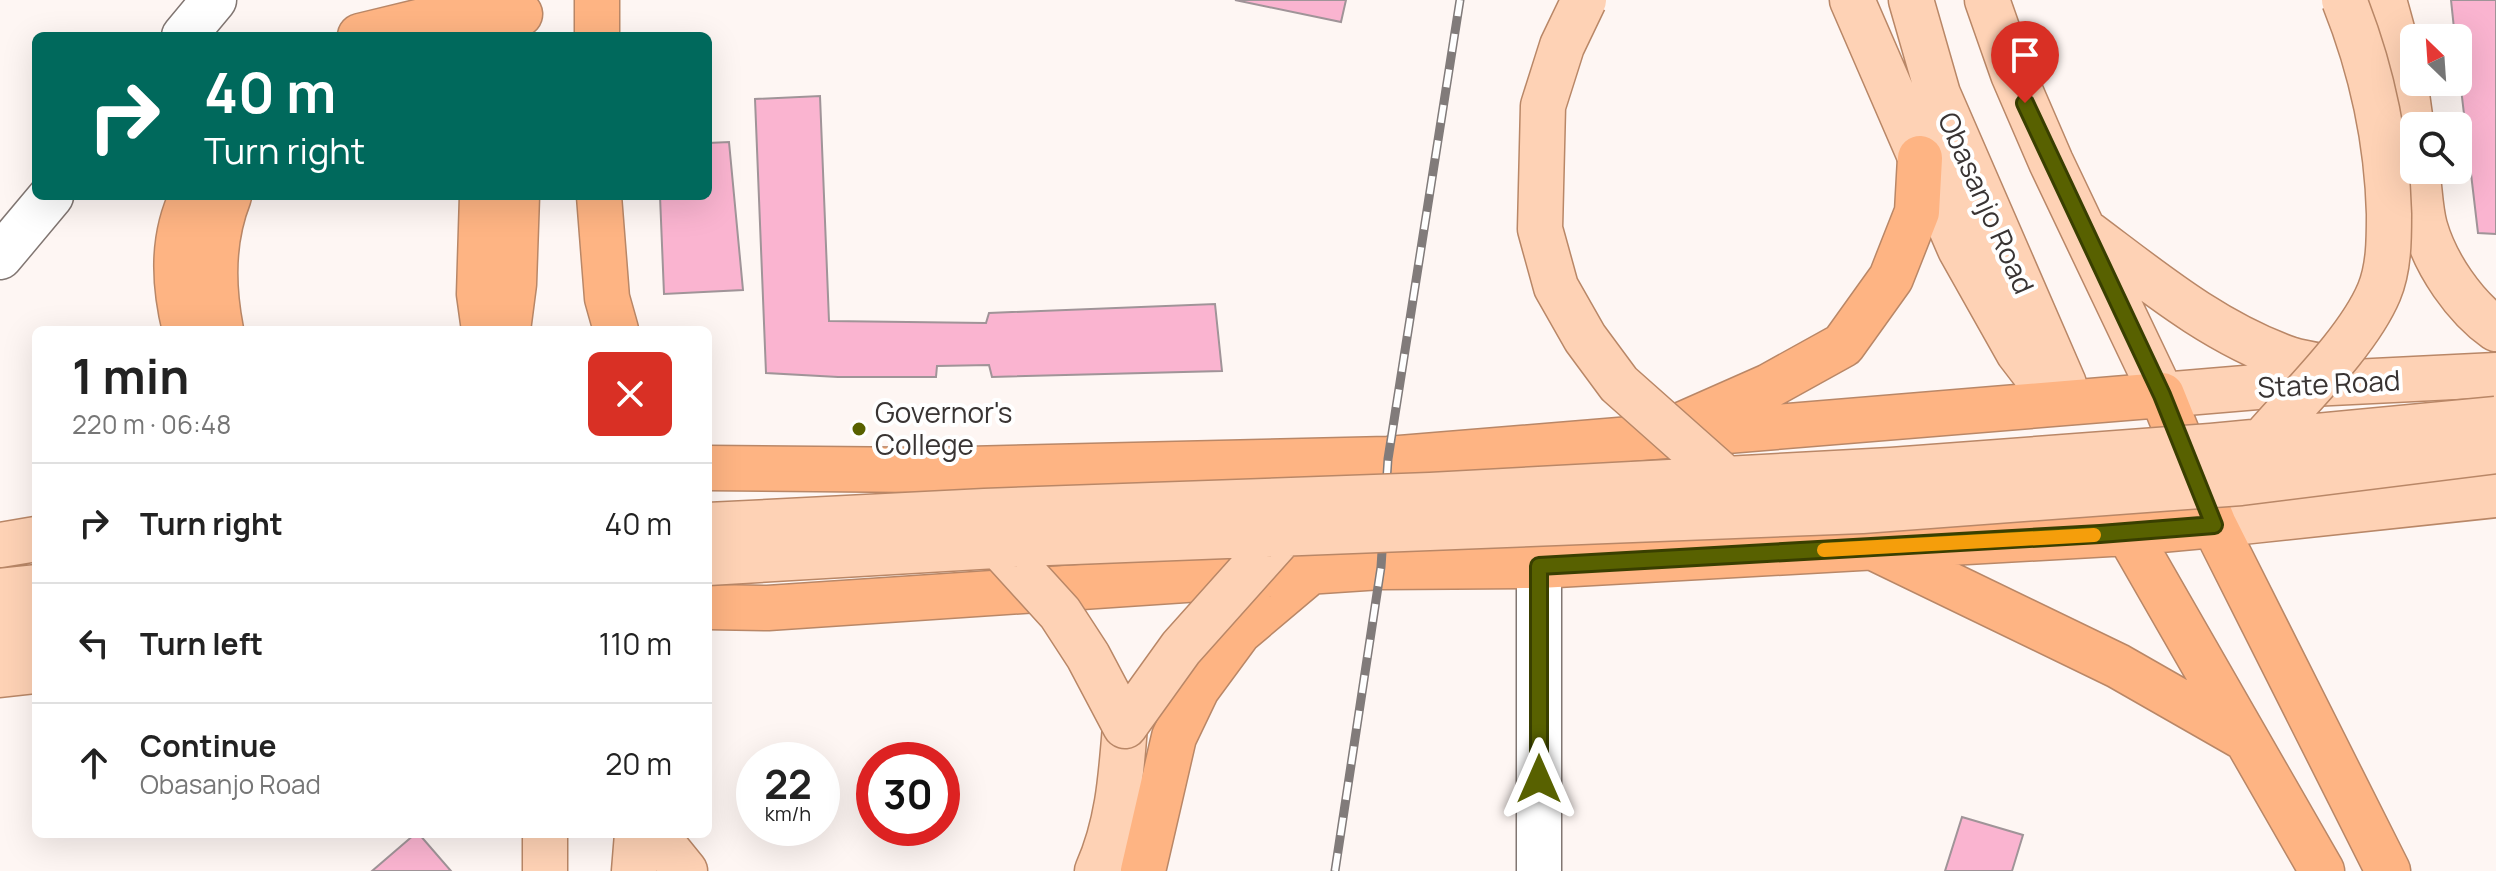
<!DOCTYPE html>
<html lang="en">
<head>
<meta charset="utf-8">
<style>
  :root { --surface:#fff; --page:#f2f2f2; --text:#222; --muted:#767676; --line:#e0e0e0 }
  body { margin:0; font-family:Manrope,sans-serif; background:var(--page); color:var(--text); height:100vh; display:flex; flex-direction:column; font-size:30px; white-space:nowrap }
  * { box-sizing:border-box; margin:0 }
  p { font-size:26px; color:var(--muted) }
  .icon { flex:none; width:44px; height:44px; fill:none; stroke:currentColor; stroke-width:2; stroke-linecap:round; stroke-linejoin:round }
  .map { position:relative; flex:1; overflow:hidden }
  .side { position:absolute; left:32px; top:326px; width:680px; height:512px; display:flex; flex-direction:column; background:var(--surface); border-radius:12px; box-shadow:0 8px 32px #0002 }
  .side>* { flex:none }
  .top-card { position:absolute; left:32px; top:32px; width:680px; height:168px; border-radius:12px; box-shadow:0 8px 32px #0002; background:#00695c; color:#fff; overflow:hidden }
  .needle { width:52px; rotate:335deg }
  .controls { position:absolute; left:2400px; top:24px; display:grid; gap:16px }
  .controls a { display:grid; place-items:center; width:72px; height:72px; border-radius:12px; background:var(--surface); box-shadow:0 8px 32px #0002; font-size:40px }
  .speed { position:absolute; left:736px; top:742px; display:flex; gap:16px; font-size:40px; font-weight:700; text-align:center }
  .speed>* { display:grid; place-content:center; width:104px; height:104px; border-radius:50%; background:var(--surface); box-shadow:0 8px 32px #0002; line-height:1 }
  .speed small { font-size:20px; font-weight:400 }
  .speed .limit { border:12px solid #d22; background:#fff; color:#111 }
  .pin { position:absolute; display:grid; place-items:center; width:68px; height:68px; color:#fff; margin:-82px -34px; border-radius:50% 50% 50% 0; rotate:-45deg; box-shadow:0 0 8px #0007 }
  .pin .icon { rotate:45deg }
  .me { position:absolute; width:88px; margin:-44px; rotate:0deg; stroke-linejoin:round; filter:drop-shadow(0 0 6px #0008) }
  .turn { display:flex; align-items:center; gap:28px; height:168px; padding:0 40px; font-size:36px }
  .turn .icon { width:104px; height:104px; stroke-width:2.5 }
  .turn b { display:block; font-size:56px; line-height:68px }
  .round { display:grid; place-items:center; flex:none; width:84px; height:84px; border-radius:12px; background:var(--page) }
  .head { display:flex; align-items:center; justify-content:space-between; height:136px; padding:0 40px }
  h1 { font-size:48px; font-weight:700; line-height:60px }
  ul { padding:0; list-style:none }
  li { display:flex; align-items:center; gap:24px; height:120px; padding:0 40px; border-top:2px solid var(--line) }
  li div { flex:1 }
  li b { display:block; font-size:30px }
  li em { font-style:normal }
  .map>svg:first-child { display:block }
  .building { fill:#fab4d0; stroke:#a09498; stroke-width:2 }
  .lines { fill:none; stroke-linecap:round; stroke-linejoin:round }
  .minor-casing { stroke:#817672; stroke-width:47 }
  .major-casing { stroke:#b98767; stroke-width:47 }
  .highway-casing { stroke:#b98767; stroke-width:47 }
  .minor { stroke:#fff; stroke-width:44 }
  .major { stroke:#fed2b5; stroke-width:44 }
  .highway { stroke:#feb483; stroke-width:44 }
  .rail-casing { stroke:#817b7a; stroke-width:9 }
  .rail { stroke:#fff; stroke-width:6; stroke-dasharray:18; stroke-linecap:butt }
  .major-bridge-casing { stroke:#b98767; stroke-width:47; stroke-linecap:butt }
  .major-bridge { stroke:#fed2b5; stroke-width:44 }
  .route-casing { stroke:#393f00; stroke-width:20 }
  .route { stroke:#586100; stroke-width:14 }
  .slow { stroke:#f59e0b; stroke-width:14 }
  .poi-dot { fill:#586100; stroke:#fff; stroke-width:3 }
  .labels { text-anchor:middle; stroke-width:8; stroke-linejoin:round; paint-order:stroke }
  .street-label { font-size:28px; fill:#393433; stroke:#fff }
  .poi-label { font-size:28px; fill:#393433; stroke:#fff; text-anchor:start }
</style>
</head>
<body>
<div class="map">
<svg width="2496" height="871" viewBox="0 0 2496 871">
  <rect width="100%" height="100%" fill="#fef6f3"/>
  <!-- building -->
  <path class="building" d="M 1235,0 L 1346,0 L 1341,22 Z
    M 2451,0 L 2496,0 L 2496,234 L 2478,233 L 2458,63 L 2458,38 L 2455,38 Z
    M 820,96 L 829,321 L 986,323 L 989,313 L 1215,304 L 1222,371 L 992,377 L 989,365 L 937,366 L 936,377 L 838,377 L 766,373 L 755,99 Z
    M 729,142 L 743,290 L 664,294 L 660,196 L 708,196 L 708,143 Z
    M 1962,817 L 2023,835 L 2012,871 L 1945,871 Z
    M 415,834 L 419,834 L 451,871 L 372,871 Z"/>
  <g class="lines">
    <defs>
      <path id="minor" d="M 184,36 L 214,0
        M 0,257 L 51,196
        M 1539,871 L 1539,566"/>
      <path id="major" d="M 1852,0 L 1960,249 L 2018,352 L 2041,382 L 2070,402
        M 1911,0 L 1938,94 L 2064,384
        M 1987,0 L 2013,74 L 2051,162 L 2162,395 L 2269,386 L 2496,375
        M 2384,0 L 2404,73 L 2414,145
        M 2417,170 C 2420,188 2420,209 2425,227 C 2436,265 2464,306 2496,329
        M 2089,234 C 2153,282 2213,332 2289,359 C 2305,364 2322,366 2338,369
        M 2214,525 L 2496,495
        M 0,545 L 36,539
        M 0,591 L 36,587
        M 0,635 L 36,630
        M 0,675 L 36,671
        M 545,834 L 545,871
        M 655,834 L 685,871
        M 634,871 L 637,834
        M 1097,871 C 1118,824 1121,777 1125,726"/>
      <path id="highway" d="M 597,0 L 597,36
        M 360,36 L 422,21 L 520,14
        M 482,196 L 479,294 L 484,330
        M 599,196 L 607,298 L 616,330
        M 185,330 C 174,285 171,239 192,196
        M 221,330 C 212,284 212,239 229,196
        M 508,330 L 514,284 L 517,196
        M 1683,424 L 1769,386 L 1843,345 L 1891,278 L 1917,212 L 1920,158
        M 708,468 L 925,470 L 1388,459 L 2162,395 L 2214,525 L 2388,871
        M 2118,510 L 2128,533 L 2322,871
        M 1874,548 L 2118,666 L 2244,738
        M 708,607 L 768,608 L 1381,567 L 1539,566 L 2128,533 L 2214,525
        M 1143,871 L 1174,737 L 1197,689 L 1239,632 L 1310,572"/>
    </defs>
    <!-- minor casing -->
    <use href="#minor" class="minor-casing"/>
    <!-- major casing -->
    <use href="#major" class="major-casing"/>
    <!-- highway casing -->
    <use href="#highway" class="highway-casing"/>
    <!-- minor -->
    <use href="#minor" class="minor"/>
    <!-- major -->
    <use href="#major" class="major"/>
    <!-- highway -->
    <use href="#highway" class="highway"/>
    <defs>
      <path id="rail" d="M 1335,871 L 1381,567 L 1388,459 L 1460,0"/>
    </defs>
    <!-- rail casing -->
    <use href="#rail" class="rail-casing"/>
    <!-- rail -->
    <use href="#rail" class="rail"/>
    <defs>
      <path id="major-bridge" d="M 1584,0 L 1562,46 L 1543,106 L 1540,229 L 1556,287 L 1585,338 L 1619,384 L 1726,479
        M 2262,441 C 2298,399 2358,342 2379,292 C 2389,268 2389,240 2389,214 C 2387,139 2372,70 2344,0
        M 708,525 L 985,511 L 1430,495 L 1891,470 L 2211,446 L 2496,419
        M 999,546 L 1060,613 L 1088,656 L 1125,726 L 1181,648 L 1282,535
        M 708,563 L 1048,543 L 1862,511 L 2241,483 L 2496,451"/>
    </defs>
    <!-- major-bridge casing -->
    <use href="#major-bridge" class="major-bridge-casing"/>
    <!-- major-bridge -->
    <use href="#major-bridge" class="major-bridge"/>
  </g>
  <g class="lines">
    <defs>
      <path id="route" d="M 1539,779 L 1539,566 L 2100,534 L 2214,525 L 2162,395 L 2025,103"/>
    </defs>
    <!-- route casing -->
    <use href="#route" class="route-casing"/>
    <!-- route -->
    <use href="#route" class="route"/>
    <!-- slow -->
    <path class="slow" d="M 1824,550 L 2094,535"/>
  </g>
  <!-- markers -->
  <circle class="poi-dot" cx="859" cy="429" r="8"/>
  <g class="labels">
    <!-- street labels -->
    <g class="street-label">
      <text transform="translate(1986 203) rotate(66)" y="10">Obasanjo Road</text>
      <text transform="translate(2329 384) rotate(-3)" y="10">State Road</text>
    </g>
    <!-- poi labels -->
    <g class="poi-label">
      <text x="875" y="423">Governor's<tspan x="875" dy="32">College</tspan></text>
    </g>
  </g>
</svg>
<div class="controls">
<a><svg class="needle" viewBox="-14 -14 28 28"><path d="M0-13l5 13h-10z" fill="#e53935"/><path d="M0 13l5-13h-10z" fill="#767676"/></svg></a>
<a><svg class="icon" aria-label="search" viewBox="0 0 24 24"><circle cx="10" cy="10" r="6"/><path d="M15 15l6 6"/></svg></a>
</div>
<div class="speed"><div>22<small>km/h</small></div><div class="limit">30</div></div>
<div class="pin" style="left:2025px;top:103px;background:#d93025"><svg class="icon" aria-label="arrive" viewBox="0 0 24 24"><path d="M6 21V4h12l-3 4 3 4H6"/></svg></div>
<svg class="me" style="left:1539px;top:779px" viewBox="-20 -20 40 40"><path d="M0-17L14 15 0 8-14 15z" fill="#586100" stroke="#fff" stroke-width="4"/></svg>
<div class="top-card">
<div class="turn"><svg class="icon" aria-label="right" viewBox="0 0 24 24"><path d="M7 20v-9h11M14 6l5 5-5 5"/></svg><div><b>40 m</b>Turn right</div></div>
</div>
<section class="side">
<div class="head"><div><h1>1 min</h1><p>220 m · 06:48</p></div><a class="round" style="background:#d93025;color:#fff"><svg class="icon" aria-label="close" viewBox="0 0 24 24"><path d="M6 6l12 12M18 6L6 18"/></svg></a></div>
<ul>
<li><svg class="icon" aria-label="right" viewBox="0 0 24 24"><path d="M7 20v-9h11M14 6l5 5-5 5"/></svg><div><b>Turn right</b></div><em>40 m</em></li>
<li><svg class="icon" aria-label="left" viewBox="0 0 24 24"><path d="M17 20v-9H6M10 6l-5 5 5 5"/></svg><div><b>Turn left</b></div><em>110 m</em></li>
<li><svg class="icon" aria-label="ahead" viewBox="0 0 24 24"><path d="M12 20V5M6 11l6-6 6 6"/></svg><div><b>Continue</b><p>Obasanjo Road</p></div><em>20 m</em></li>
</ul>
</section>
</div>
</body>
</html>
